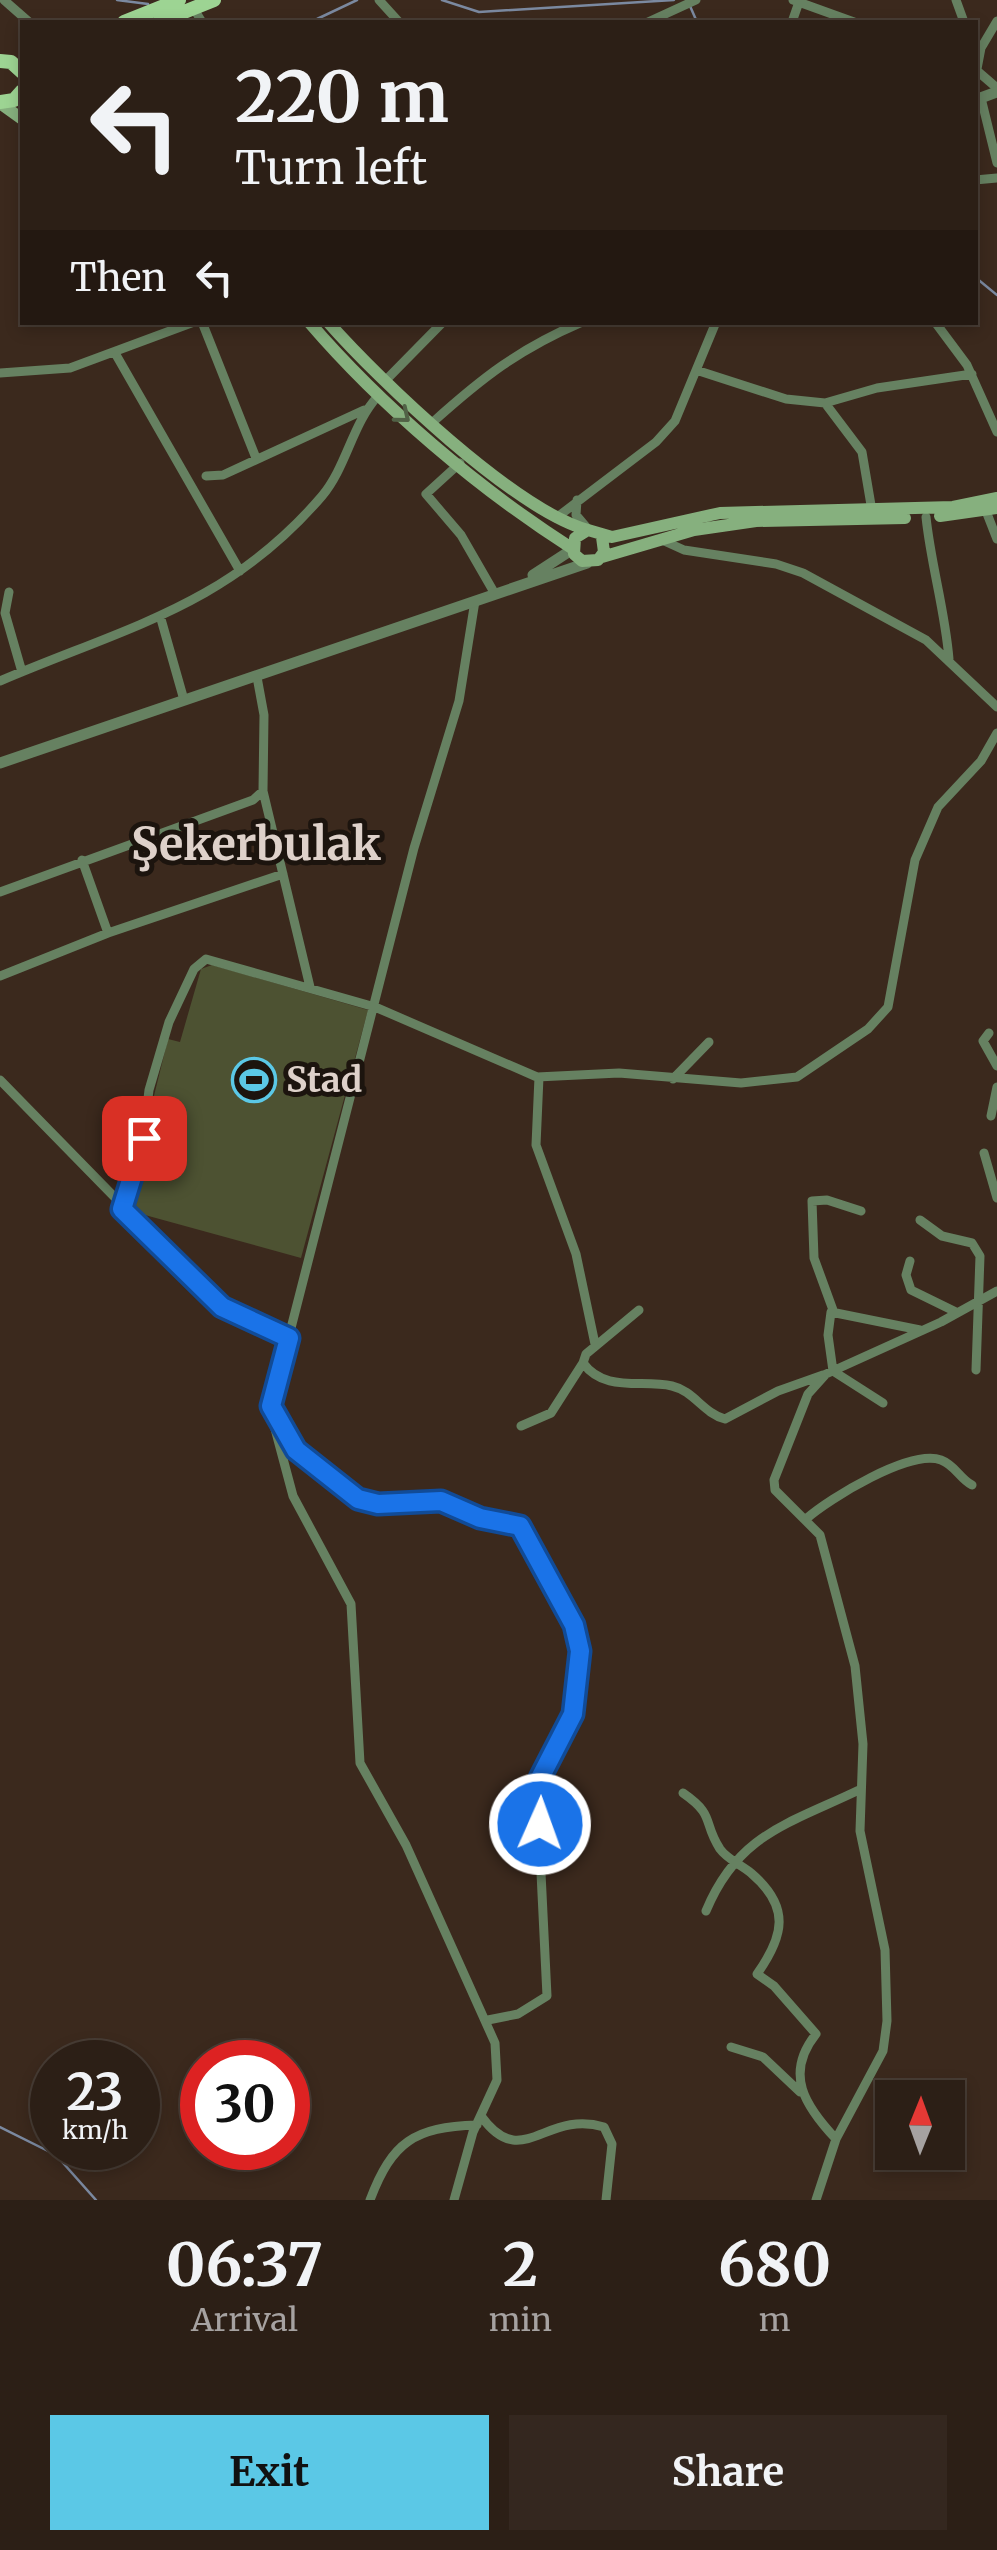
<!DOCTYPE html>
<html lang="en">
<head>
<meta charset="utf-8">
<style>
  :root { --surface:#2c1f16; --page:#34271f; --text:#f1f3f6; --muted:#a6a2a1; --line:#483d35; --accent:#5bc8e6 }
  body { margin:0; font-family:Merriweather,serif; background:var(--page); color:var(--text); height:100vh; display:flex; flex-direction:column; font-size:38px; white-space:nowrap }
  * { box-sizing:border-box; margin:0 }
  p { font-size:32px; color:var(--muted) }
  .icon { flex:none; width:55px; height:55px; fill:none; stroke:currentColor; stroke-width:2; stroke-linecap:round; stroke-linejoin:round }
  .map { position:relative; height:2200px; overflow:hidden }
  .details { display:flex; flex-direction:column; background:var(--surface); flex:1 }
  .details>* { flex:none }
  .top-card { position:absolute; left:20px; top:20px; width:958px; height:305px; border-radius:0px; box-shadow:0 5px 15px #0003,0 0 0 2px var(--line); background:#2c1f16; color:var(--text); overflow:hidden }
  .needle { width:65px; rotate:1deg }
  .tools { position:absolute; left:875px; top:2080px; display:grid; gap:20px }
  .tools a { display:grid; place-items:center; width:90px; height:90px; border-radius:0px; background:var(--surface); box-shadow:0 5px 15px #0003,0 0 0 2px var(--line); font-size:50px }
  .speed { position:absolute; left:30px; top:2040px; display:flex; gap:20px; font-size:50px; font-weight:700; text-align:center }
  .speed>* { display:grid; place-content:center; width:130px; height:130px; border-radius:50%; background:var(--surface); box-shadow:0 5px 15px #0003,0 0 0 2px var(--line); line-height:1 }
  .speed small { font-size:25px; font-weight:400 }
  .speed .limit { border:15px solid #d22; background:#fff; color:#111 }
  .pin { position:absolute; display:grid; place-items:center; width:85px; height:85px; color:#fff; margin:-42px; border-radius:20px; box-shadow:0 5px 15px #0006 }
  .me { position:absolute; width:110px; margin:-55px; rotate:2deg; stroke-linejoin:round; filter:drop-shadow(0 0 8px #0008) }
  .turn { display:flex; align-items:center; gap:35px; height:210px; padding:0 50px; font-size:45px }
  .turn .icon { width:130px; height:130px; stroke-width:2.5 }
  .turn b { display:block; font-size:70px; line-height:85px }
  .then { display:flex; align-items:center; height:95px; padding:0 50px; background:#0003; gap:20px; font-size:38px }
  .eta { display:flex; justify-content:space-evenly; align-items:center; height:170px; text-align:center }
  .eta b { font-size:60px; font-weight:700; line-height:70px }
  .primary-button { display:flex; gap:20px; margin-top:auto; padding:20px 50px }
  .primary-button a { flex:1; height:115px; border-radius:0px; background:var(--accent); color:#111; font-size:40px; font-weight:700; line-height:115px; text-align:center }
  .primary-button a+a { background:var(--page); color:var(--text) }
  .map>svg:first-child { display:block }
  .green { fill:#4d5232 }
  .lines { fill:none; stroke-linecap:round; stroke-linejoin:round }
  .stream { stroke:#7b89a0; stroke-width:2.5 }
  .minor { stroke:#668161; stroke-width:9 }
  .tertiary { stroke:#668161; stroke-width:11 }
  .secondary { stroke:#86b07e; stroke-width:12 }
  .primary { stroke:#9dd493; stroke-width:14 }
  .oneway { stroke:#516246 }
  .route-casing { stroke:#114b97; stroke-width:25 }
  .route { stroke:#1a73e8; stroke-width:18 }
  .labels { text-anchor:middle; stroke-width:10; stroke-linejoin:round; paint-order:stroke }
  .poi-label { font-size:35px; font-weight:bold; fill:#ded1ca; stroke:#1c140e; text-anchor:start }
  .district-label { font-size:45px; font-weight:bold; fill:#ded1ca; stroke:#1c140e }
</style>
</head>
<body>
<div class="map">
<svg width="997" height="2200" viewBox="0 0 997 2200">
  <rect width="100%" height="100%" fill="#3b291d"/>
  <!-- green -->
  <path class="green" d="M 212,965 L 368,1010 L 301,1258 L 134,1212 L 158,1120 L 149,1116 L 168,1039 L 180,1042 L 201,969 Z"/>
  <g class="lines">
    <!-- stream -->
    <path class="stream" d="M 117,0 L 148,4
      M 442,0 L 479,12 L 674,0
      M 690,6 L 697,22
      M 215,22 L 317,19 L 357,0
      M 975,277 L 997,295
      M 0,2127 L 56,2155 L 96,2200"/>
    <!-- minor -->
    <path class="minor" d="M 4,0 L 29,22
      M 379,0 L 399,22
      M 793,0 L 854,22
      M 956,0 L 964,22
      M 194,9 L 202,22
      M 648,22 L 696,0
      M 792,22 L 799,2
      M 975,69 L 997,88
      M 977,69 L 981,48 L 997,21
      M 981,98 L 997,163
      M 975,180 L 997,178
      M 202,322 L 256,458
      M 935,322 L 967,365 L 997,432
      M 115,353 L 240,571
      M 699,371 L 786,399 L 825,403 L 862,452 L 872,511
      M 0,373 L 70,368 L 194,322
      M 385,381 L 443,322
      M 825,403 L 877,388 L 972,374
      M 433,422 C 483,377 519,349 582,322
      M 460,463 L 426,494 L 461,535 L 495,594
      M 206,476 L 223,475 L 364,410
      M 577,500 L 576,515 L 587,528
      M 986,511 L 997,539
      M 926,517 C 931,565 945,610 949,659
      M 556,518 L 656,442 L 675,421 L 716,322
      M 662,540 L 684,550 L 776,564 L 803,573 L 926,640 L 997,707
      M 9,592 L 5,613 L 22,672
      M 161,619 L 184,700
      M 0,681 C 126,627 228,606 322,496 C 347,466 352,424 378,396
      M 263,791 L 310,987
      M 82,860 L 108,933
      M 0,892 L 253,800 L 263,791 L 264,715 L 257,677
      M 0,976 L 108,933 L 283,874
      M 989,1033 L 983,1041 L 997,1066
      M 539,1077 L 536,1145 L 576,1254 L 595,1344
      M 673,1079 L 709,1042
      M 0,1080 L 222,1307 L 289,1338
      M 991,1116 L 997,1087
      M 984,1153 L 997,1198
      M 122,1209 L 142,1149 L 149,1090 L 169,1022 L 194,969 L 206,959 L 375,1007 L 537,1077 L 619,1073 L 741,1083 L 797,1077 L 868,1029 L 888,1007 L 915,860 L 938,807 L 981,761 L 997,733
      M 920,1220 L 942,1236 L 972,1243 L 980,1256 L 976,1370
      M 910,1261 L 906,1275 L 911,1290 L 956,1312
      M 639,1310 L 586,1354 L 583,1363 C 605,1393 642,1379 672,1386 C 694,1391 703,1413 725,1419 L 778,1391 L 823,1375
      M 833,1310 L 814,1258 L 812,1201 L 827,1200 L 861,1211
      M 883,1403 L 833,1371 L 828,1335 L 831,1312 L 920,1330
      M 272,1408 L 296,1450 L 357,1499 L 378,1504 L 441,1501 L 481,1518 L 520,1525 L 574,1625 L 580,1651 L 573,1714 L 537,1791 L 547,1996 L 518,2014 L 488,2020
      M 521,1426 L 551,1413 L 583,1363
      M 806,1519 C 830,1498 910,1449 941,1460 C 955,1465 960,1479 972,1485
      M 683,1793 C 716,1816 702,1821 720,1849 C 727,1859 741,1865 751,1873 C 791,1907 784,1936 757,1974 L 774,1986 L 816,2034 C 784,2074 805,2106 836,2139
      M 706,1911 C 738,1834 788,1824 859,1790
      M 731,2047 L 763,2057 L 800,2092
      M 481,2116 C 522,2173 545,2109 604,2127 L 612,2144 L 606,2200
      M 370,2200 C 392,2142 414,2127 477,2125
      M 454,2200 L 473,2132 L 497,2080 L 495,2043 L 406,1845 L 360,1763 L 351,1604 L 293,1496 L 270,1410 L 414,848 L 459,701 L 475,601
      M 816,2200 L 836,2139 L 883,2051 L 887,2021 L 885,1950 L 860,1831 L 863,1744 L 855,1666 L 820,1535 L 775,1490 L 774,1480 L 808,1394 L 826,1374 L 941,1322 L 997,1291"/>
    <!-- tertiary -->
    <path class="tertiary" d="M 975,100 L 997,92
      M 533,575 L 573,549
      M 0,763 L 587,563"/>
    <!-- secondary -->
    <path class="secondary" d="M 0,103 L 22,119
      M 309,322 C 382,407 479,489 573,549
      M 328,322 C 380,381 515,510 588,530
      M 940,516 L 997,508
      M 602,537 L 604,552 L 598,560 L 582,561 L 574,554 L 575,538 L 588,530 L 612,537 L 720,513 L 953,507 L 997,498
      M 602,557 L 694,530 L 756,521 L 905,518"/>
    <!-- primary -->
    <path class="primary" d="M 124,22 L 179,0
      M 159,22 L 214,0
      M 0,61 L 11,62 L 22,72
      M 0,102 L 14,100 L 22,91"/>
  </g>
  <!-- one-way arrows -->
  <defs><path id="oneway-chevron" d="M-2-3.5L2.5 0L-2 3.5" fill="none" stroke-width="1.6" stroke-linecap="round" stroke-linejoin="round" transform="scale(2.5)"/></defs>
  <use class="oneway" href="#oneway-chevron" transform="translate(403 416) rotate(39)"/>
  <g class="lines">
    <defs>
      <path id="route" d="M 144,1138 L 122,1209 L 222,1307 L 289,1338 L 271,1406 L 296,1450 L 358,1499 L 378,1504 L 441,1501 L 480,1518 L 520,1526 L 574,1625 L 580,1651 L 573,1714 L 540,1778 L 540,1824"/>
    </defs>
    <!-- route casing -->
    <use href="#route" class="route-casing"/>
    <!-- route -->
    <use href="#route" class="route"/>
  </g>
  <!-- icons -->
  <defs>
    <symbol id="stadium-ring" viewBox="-11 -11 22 22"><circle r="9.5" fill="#1c140e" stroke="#5bc8e6" stroke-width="1.5"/><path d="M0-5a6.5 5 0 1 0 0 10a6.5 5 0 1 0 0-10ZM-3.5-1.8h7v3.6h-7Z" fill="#5bc8e6"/></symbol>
  </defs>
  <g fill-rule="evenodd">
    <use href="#stadium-ring" x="229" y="1055" width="50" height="50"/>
  </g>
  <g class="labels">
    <!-- poi labels -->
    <g class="poi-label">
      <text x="286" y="1092">Stad</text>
    </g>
    <!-- district labels -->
    <g class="district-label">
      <text x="256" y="860">Şekerbulak</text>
    </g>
  </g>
</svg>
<div class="tools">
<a><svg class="needle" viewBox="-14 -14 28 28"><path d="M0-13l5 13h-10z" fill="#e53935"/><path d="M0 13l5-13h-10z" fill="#a6a2a1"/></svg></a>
</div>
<div class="speed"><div>23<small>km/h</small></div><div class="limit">30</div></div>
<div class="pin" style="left:144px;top:1138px;background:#d93025"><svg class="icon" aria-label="arrive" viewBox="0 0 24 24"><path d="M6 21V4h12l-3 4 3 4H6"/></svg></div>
<svg class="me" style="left:540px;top:1824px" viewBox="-20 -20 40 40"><circle r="17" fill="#1a73e8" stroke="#fff" stroke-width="3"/><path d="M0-11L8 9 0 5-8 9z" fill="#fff"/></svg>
<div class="top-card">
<div class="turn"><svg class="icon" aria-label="left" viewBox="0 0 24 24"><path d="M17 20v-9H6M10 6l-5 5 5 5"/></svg><div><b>220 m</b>Turn left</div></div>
<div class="then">Then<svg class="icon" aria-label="left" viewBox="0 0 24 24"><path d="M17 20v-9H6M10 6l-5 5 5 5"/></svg></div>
</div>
</div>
<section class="details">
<div class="eta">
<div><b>06:37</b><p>Arrival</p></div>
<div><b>2</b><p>min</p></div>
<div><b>680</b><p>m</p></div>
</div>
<div class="primary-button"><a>Exit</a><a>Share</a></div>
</section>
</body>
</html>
